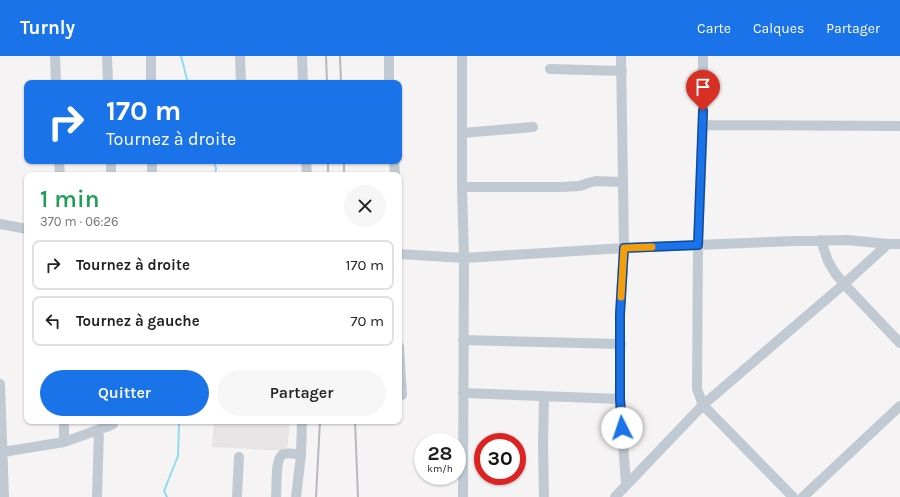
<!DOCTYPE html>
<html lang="fr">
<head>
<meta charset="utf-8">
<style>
  :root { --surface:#fff; --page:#f6f6f6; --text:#222; --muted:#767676; --line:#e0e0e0; --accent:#1a73e8 }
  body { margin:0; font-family:Karla,sans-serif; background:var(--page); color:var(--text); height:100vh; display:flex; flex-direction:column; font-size:15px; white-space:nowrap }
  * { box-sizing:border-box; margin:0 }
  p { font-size:13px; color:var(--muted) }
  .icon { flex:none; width:22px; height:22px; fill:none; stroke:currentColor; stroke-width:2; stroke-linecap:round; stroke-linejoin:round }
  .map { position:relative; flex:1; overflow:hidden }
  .panel { position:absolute; left:24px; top:116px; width:378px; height:252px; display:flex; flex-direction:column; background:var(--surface); border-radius:8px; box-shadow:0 1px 3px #0004 }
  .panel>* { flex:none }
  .banner { position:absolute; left:24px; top:24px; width:378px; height:84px; border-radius:8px; box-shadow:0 1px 3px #0004; background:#1a73e8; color:#fff; overflow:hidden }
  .speed { position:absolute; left:414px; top:377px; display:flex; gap:8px; font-size:20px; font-weight:700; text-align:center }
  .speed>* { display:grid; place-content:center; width:52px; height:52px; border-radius:50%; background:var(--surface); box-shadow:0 1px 3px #0004; line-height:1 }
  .speed small { font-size:10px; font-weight:400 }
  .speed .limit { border:6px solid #d22; background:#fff; color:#111 }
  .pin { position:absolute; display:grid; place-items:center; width:34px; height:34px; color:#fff; margin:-41px -17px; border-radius:50% 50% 50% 0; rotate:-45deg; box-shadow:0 0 4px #0007 }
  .pin .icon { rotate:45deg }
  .me { position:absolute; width:44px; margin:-22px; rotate:356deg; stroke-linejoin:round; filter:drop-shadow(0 0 3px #0008) }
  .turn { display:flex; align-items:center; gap:14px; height:84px; padding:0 16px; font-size:18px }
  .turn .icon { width:52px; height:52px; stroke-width:2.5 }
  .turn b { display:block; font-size:28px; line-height:34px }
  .round { display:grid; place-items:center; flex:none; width:42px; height:42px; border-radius:21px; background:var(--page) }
  .summary { display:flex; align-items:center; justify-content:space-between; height:68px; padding:0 16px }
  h1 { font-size:24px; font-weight:600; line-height:30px; color:#1e9e55 }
  .cta { display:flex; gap:8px; margin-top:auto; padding:8px 16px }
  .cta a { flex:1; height:46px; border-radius:24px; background:var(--accent); color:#fff; font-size:16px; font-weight:600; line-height:46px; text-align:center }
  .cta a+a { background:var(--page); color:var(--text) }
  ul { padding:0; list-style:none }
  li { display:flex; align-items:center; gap:12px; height:50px; margin:0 8px 6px; padding:0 8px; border:2px solid var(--line); border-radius:8px }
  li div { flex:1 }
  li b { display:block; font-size:15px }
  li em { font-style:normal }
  header { display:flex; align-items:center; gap:24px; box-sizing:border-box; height:56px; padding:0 20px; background:var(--accent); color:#fff }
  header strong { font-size:19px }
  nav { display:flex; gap:22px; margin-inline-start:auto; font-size:14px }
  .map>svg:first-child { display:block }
  .education { fill:#e6e4e5 }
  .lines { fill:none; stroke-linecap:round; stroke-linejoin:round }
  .stream { stroke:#90daee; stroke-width:2 }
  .minor { stroke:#c1cad2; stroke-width:10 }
  .rail { stroke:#b5b8bd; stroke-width:2 }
  .route-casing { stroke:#114b97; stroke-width:10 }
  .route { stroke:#1a73e8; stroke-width:7 }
  .slow { stroke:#f59e0b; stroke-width:7 }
</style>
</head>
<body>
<header>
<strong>Turnly</strong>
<nav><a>Carte</a><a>Calques</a><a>Partager</a></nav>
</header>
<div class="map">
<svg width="900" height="441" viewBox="0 0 900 441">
  <rect width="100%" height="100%" fill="#f5f3f3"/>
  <!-- education -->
  <path class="education" d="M 214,365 L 232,366 L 232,365 L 290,365 L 287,395 L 212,391 Z"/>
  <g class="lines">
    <!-- stream -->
    <path class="stream" d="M 181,0 L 188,27
      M 213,105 L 216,112 L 215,119
      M 167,441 L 164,435 L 178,400 L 179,368 L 180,365"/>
    <!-- minor -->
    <path class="minor" d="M 55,0 L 56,27
      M 107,0 L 108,27
      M 151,0 L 151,27
      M 240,0 L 241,27
      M 302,0 L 303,27
      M 389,0 L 389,27
      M 462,0 L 462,131 L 464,202 L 463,441
      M 621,0 L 624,192 L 620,258 L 620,343 L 626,429
      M 703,0 L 703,69 L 698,189 L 697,333 L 703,349 L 793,441
      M 550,13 L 622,15
      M 703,69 L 900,70
      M 462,77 L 533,71
      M 59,105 L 60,119
      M 111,105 L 111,119
      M 152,105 L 152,119
      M 306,105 L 307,119
      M 394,105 L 395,119
      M 462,131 L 562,131 L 580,130 L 588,127 L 596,125 L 623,126
      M 0,168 L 27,173
      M 821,184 L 828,205 L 835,217 L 844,228 L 888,188
      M 399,198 L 464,202 L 624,192 L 795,185 L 847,184 L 888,188 L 900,188
      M 463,284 L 621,288
      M 399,291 L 402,339
      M 0,328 L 4,441
      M 463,337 L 620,343
      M 544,341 L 543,389 L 544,441
      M 64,365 L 64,386
      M 3,396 L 64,386 L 109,370 L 113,368 L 114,365
      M 97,441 L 99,374
      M 237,441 L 239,401
      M 276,441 C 277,432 275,404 282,399 C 286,396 296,398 301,399
      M 296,441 L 301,399 L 302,365
      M 615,441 L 703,349 L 844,228 L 900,287
      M 803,441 L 900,350"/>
    <!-- rail -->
    <path class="rail" d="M 326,0 L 327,27
      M 340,0 L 341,27
      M 344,105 L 344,119
      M 328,119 L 328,105
      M 355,365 L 358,441
      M 316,441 L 320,365"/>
  </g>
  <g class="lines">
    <defs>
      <path id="route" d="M 622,372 L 620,343 L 620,258 L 624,192 L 698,189 L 703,55"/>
    </defs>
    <!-- route casing -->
    <use href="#route" class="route-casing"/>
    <!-- route -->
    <use href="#route" class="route"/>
    <!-- slow -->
    <path class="slow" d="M 621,241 L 624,192 L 652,191"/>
  </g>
</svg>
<div class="speed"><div>28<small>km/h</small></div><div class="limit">30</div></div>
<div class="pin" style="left:703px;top:55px;background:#d93025"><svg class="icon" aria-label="arrive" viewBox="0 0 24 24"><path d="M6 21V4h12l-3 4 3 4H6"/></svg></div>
<svg class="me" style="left:622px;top:372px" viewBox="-20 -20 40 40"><circle r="19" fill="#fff"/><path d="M0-13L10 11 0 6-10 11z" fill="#1a73e8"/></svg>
<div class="banner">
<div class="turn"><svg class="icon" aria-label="right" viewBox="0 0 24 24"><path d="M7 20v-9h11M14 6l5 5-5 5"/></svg><div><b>170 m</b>Tournez à droite</div></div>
</div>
<section class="panel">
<div class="summary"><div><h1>1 min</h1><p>370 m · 06:26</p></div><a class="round"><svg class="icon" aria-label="close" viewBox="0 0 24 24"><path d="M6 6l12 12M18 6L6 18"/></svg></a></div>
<ul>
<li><svg class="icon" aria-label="right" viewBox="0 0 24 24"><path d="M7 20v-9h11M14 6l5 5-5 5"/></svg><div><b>Tournez à droite</b></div><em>170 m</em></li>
<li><svg class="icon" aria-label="left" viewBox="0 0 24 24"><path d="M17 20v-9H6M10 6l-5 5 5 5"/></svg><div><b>Tournez à gauche</b></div><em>70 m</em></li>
</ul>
<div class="cta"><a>Quitter</a><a>Partager</a></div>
</section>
</div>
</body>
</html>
